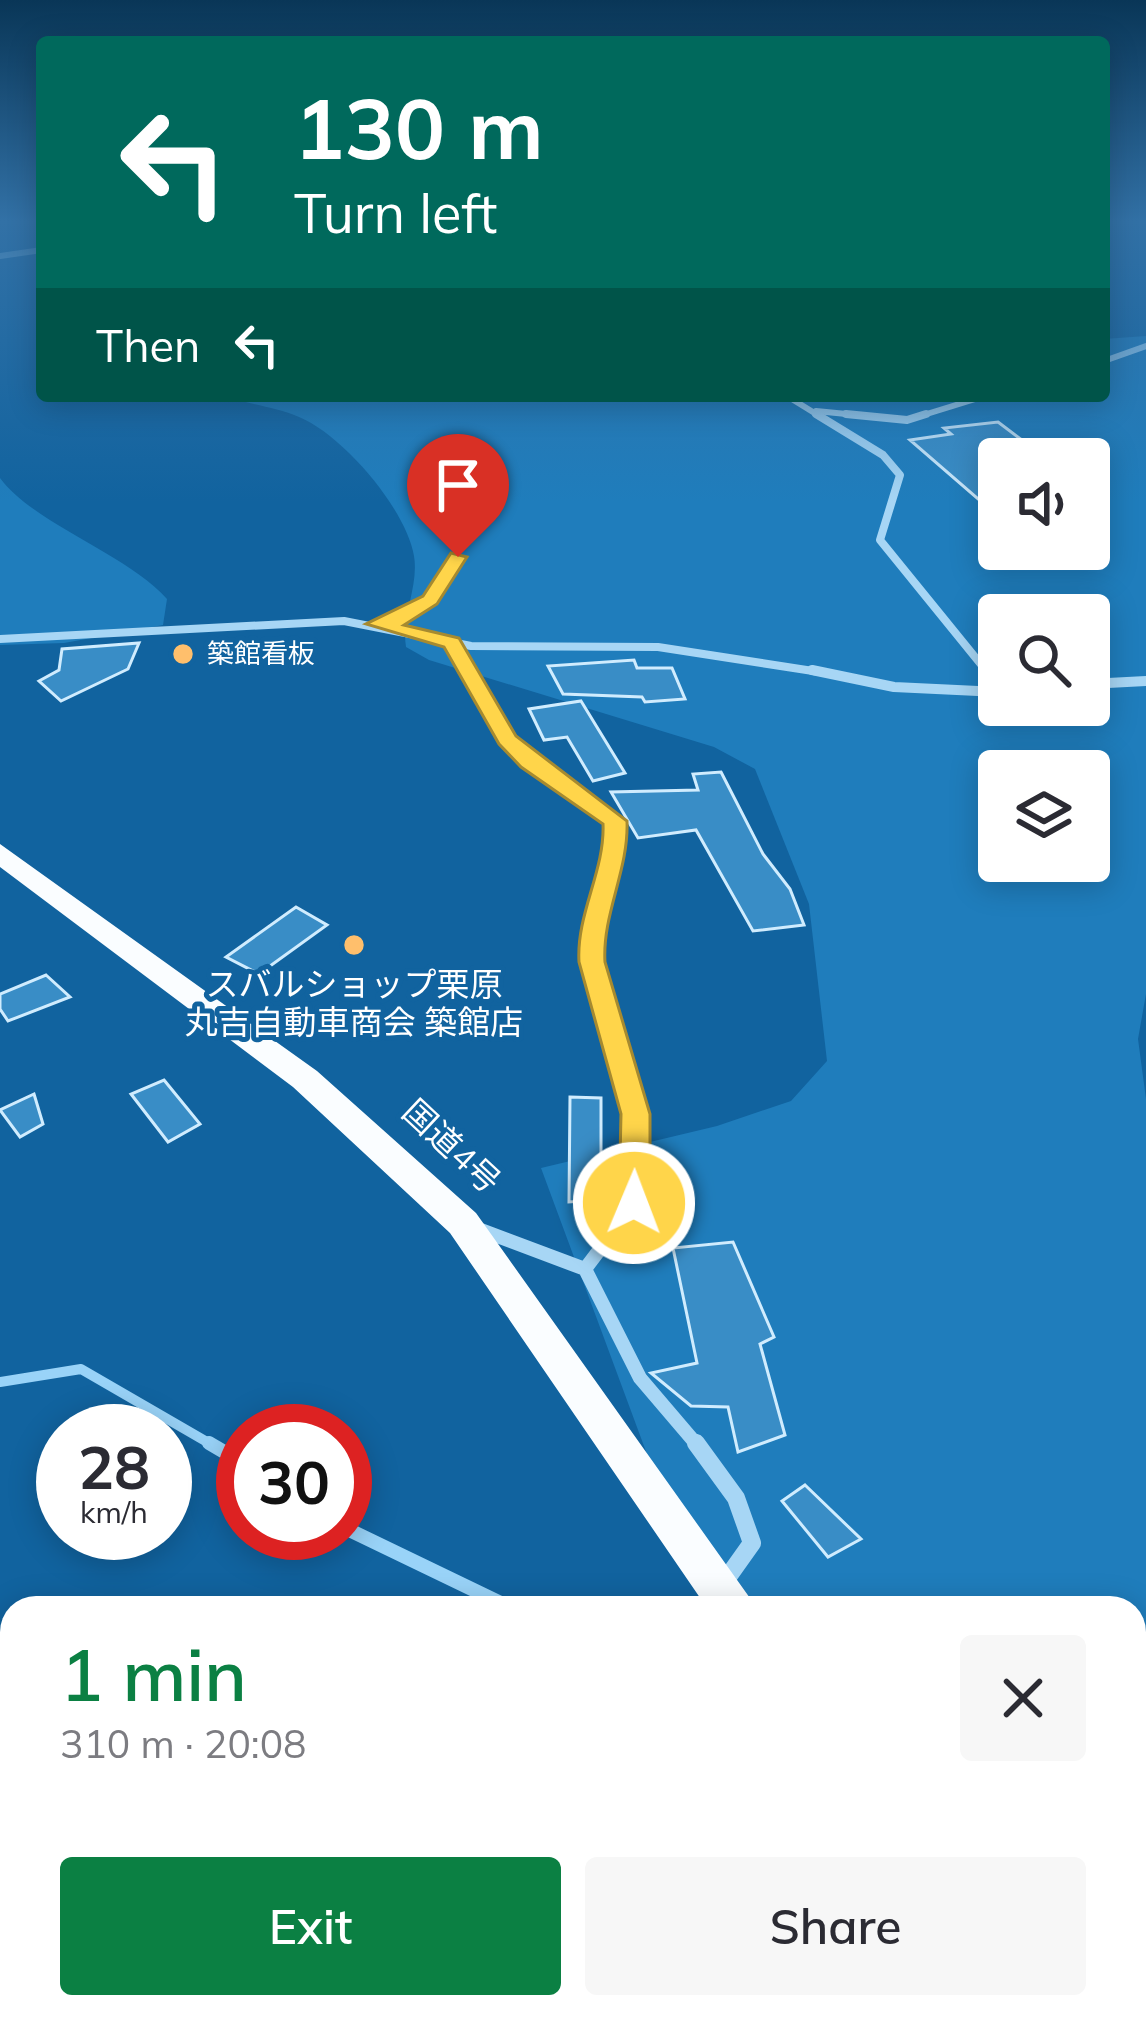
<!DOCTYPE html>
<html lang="en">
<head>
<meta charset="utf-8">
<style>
  :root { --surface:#fff; --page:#f7f7f7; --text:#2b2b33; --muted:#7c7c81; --accent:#0b8043 }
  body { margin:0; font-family:Mulish,"Noto Sans JP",sans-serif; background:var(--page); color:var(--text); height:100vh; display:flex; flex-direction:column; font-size:45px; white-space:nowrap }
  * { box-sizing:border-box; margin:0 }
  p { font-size:39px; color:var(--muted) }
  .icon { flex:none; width:66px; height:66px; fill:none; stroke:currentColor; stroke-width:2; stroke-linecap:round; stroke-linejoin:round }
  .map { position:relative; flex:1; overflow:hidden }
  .side { position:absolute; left:0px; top:1596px; width:1146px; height:423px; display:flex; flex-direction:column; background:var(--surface); border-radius:36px 36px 0 0; box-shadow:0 6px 30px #0003 }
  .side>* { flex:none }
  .banner { position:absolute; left:36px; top:36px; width:1074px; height:366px; border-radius:12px; box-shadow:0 6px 30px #0003; background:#00695c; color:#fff; overflow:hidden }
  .tools { position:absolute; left:978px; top:438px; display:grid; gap:24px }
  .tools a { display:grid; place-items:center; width:132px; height:132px; border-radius:12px; background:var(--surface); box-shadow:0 6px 30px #0003; font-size:60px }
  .speed { position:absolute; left:36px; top:1404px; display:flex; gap:24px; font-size:60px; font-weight:700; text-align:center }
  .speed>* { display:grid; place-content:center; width:156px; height:156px; border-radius:50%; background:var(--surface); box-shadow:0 6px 30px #0003; line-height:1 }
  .speed small { font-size:30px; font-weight:400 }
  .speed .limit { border:18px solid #d22; background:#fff; color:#111 }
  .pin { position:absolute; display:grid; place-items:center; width:102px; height:102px; color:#fff; margin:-123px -51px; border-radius:50% 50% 50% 0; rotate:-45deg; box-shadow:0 0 12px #0007 }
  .pin .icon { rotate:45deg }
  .me { position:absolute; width:132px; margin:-66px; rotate:1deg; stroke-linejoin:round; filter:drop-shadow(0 0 9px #0008) }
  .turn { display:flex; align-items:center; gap:42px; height:252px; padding:0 60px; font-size:54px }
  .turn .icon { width:156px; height:156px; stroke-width:2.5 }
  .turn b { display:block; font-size:84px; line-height:102px }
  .then { display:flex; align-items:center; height:114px; padding:0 60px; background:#0003; gap:24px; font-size:45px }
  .round { display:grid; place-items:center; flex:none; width:126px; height:126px; border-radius:12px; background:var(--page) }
  .summary { display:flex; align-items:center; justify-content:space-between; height:204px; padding:0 60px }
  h1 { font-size:72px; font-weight:600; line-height:90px; color:var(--accent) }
  .cta { display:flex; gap:24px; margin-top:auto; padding:24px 60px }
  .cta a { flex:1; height:138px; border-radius:12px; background:var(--accent); color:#fff; font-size:48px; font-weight:600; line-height:138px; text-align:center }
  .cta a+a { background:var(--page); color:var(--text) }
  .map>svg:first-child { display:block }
  .green { fill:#1f7dbc; fill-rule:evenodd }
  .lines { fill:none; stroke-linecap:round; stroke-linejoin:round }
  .stream-far1 { stroke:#99d3f8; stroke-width:10 }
  .stream { stroke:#99d3f8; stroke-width:14 }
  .building { fill:#398dc6; stroke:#d0ecfe; stroke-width:3 }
  .service { stroke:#a7d6f5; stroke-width:6 }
  .minor-far4 { stroke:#a7d6f5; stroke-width:6 }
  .minor-far3 { stroke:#a7d6f5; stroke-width:8 }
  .minor-far2 { stroke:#a7d6f5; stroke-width:10 }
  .minor-far1 { stroke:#a7d6f5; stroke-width:14 }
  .minor { stroke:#a7d6f5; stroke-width:18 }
  .trunk { fill:#fafdff; fill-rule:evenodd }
  .route { fill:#ffd54a; stroke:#a68a30; stroke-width:3 }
  .poi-dot { fill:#ffbf6c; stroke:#11639f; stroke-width:4.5 }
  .labels { text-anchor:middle; stroke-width:10; stroke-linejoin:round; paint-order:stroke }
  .far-poi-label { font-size:27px; fill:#fff; stroke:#11639f; text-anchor:start }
  .poi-label { font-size:33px; fill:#fff; stroke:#11639f }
  .street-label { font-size:33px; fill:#fff; stroke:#11639f }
</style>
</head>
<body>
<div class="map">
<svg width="1146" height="2018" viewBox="0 0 1146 2018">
  <rect width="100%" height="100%" fill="#11639f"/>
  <!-- green -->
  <path class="green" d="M 1146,336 L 1146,994 L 1138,1039 L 1146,1099 L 1146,2018 L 853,2018 L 849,2007 L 1134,2007 L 1134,1608 L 704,1608 L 541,1168 L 717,1126 L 791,1101 L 827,1061 L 809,904 L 755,769 L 714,747 L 429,660 L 406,647 C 401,616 419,586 414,556 C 406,509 343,435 299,417 C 276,407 250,405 227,396 L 1104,396 L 1104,339 ZM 999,459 L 1089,459 L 1089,549 L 999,549 ZM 999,615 L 1089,615 L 1089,705 L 999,705 ZM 999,771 L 1089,771 L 1089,861 L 999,861 Z
    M 0,478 C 34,524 129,555 167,599 L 163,625 L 64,643 L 0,645 Z"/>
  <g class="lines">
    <!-- stream-far1 -->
    <path class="stream-far1" d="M 0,1382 L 81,1369 L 214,1446"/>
    <!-- stream -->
    <path class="stream" d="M 209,1443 L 243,1463
      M 345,1528 L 511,1608
      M 701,2007 L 702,2018"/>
  </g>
  <!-- building -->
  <path class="building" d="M 998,422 L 1026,443 L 998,447 L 999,517 L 910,440 L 951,434 L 944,428 Z
    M 139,643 L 128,669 L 61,701 L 39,681 L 59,670 L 62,649 Z
    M 634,660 L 637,668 L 672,668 L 685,699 L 645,702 L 642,697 L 563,694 L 548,666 Z
    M 581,701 L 625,773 L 593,781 L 567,737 L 544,740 L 529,709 Z
    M 721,772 L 763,854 L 790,889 L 804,925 L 753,931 L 696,830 L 638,838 L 611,792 L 698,790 L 693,774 Z
    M 296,907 L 327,925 L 259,974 L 226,957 Z
    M 46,975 L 70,997 L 8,1021 L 0,1009 L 0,994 Z
    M 164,1080 L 200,1124 L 168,1142 L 131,1094 Z
    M 34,1094 L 43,1124 L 20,1137 L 0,1110 Z
    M 570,1097 L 601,1098 L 601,1200 L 569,1202 Z
    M 733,1242 L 774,1337 L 760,1344 L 785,1435 L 738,1452 L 728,1407 L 691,1406 L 651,1373 L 697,1363 L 673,1248 Z
    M 805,1485 L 861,1539 L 828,1557 L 782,1501 Z"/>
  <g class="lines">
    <!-- service -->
    <path class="service" d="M 376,624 L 426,602 L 458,557"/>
    <!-- minor-far4 -->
    <path class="minor-far4" d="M 0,256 L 42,250
      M 1104,361 L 1146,346
      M 787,396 L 821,417
      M 816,411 L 877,417
      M 917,417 L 985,396"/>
    <!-- minor-far3 -->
    <path class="minor-far3" d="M 816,414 L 883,455 L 900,475 L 880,540 L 988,673
      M 846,414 L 907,420 L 926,414
      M 0,639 L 344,621 L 471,646 L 658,647 L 826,673
      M 452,642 L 466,673"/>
    <!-- minor-far2 -->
    <path class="minor-far2" d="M 465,670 L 518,746 L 615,821 L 616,845 L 591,939 L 608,1008
      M 812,670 L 894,687 L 999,692
      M 986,670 L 999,686
      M 1089,684 L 1146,681"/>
    <!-- minor-far1 -->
    <path class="minor-far1" d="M 481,1230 L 585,1269 L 640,1378 L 698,1446
      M 585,1269 L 635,1203 L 635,1114 L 608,1005"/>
    <!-- minor -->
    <path class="minor" d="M 696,1443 L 736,1498 L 752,1543 L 725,1581"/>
    <!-- trunk -->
    <path class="trunk" d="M 0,844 L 317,1071 L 476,1213 L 757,1608 L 707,1608 L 450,1233 L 293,1087 L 0,867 Z
      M 962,2007 L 1021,2007 L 1025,2018 L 966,2018 Z"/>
  </g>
  <!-- sky -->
  <linearGradient id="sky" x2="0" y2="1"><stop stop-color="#093657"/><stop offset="0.44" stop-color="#3271a6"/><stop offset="1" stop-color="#3271a6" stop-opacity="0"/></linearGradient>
  <rect width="1146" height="502" fill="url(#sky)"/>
  <!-- route -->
  <path class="route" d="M 451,553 L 467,557 L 437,604 L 404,625 L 459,638 L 516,736 L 627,821 C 629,870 602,914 605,962 L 650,1114 L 650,1203 L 634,1214 L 619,1203 L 621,1114 L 579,962 C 576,914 605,871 603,824 L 521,767 L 499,744 L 444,647 L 366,624 L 423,596 Z"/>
  <!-- markers -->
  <g class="poi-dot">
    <circle cx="183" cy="654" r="12"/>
    <circle cx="354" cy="945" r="12"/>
  </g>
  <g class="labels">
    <!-- far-poi labels -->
    <g class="far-poi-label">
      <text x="207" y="663">築館看板</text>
    </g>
    <!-- poi labels -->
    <g class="poi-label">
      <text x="354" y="996">スバルショップ栗原<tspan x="354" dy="38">丸吉自動車商会 築館店</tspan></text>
    </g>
    <!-- street labels -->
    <g class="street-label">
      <text transform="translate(452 1146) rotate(43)" y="12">国道4号</text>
    </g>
  </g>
</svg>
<div class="tools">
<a><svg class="icon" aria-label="sound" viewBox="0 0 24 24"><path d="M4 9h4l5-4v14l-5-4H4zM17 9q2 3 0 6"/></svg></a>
<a><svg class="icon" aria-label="search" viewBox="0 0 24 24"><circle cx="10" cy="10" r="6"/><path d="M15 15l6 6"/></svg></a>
<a><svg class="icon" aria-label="layers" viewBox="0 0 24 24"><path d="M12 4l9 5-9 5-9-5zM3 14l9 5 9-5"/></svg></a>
</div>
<div class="speed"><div>28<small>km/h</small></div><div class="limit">30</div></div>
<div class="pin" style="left:458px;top:557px;background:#d93025"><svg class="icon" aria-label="arrive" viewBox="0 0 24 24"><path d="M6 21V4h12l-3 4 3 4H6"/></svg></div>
<svg class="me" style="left:634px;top:1203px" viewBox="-20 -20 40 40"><circle r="17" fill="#ffd54a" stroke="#fff" stroke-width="3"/><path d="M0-11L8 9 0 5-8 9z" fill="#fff"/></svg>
<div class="banner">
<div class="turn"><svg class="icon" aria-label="left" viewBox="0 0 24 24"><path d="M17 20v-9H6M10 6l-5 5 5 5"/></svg><div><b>130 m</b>Turn left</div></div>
<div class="then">Then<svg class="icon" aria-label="left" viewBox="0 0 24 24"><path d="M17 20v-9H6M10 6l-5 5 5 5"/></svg></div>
</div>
<section class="side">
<div class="summary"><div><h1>1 min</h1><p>310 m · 20:08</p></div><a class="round"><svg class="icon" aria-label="close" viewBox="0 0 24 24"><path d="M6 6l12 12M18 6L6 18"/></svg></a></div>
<div class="cta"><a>Exit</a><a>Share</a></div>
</section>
</div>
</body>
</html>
